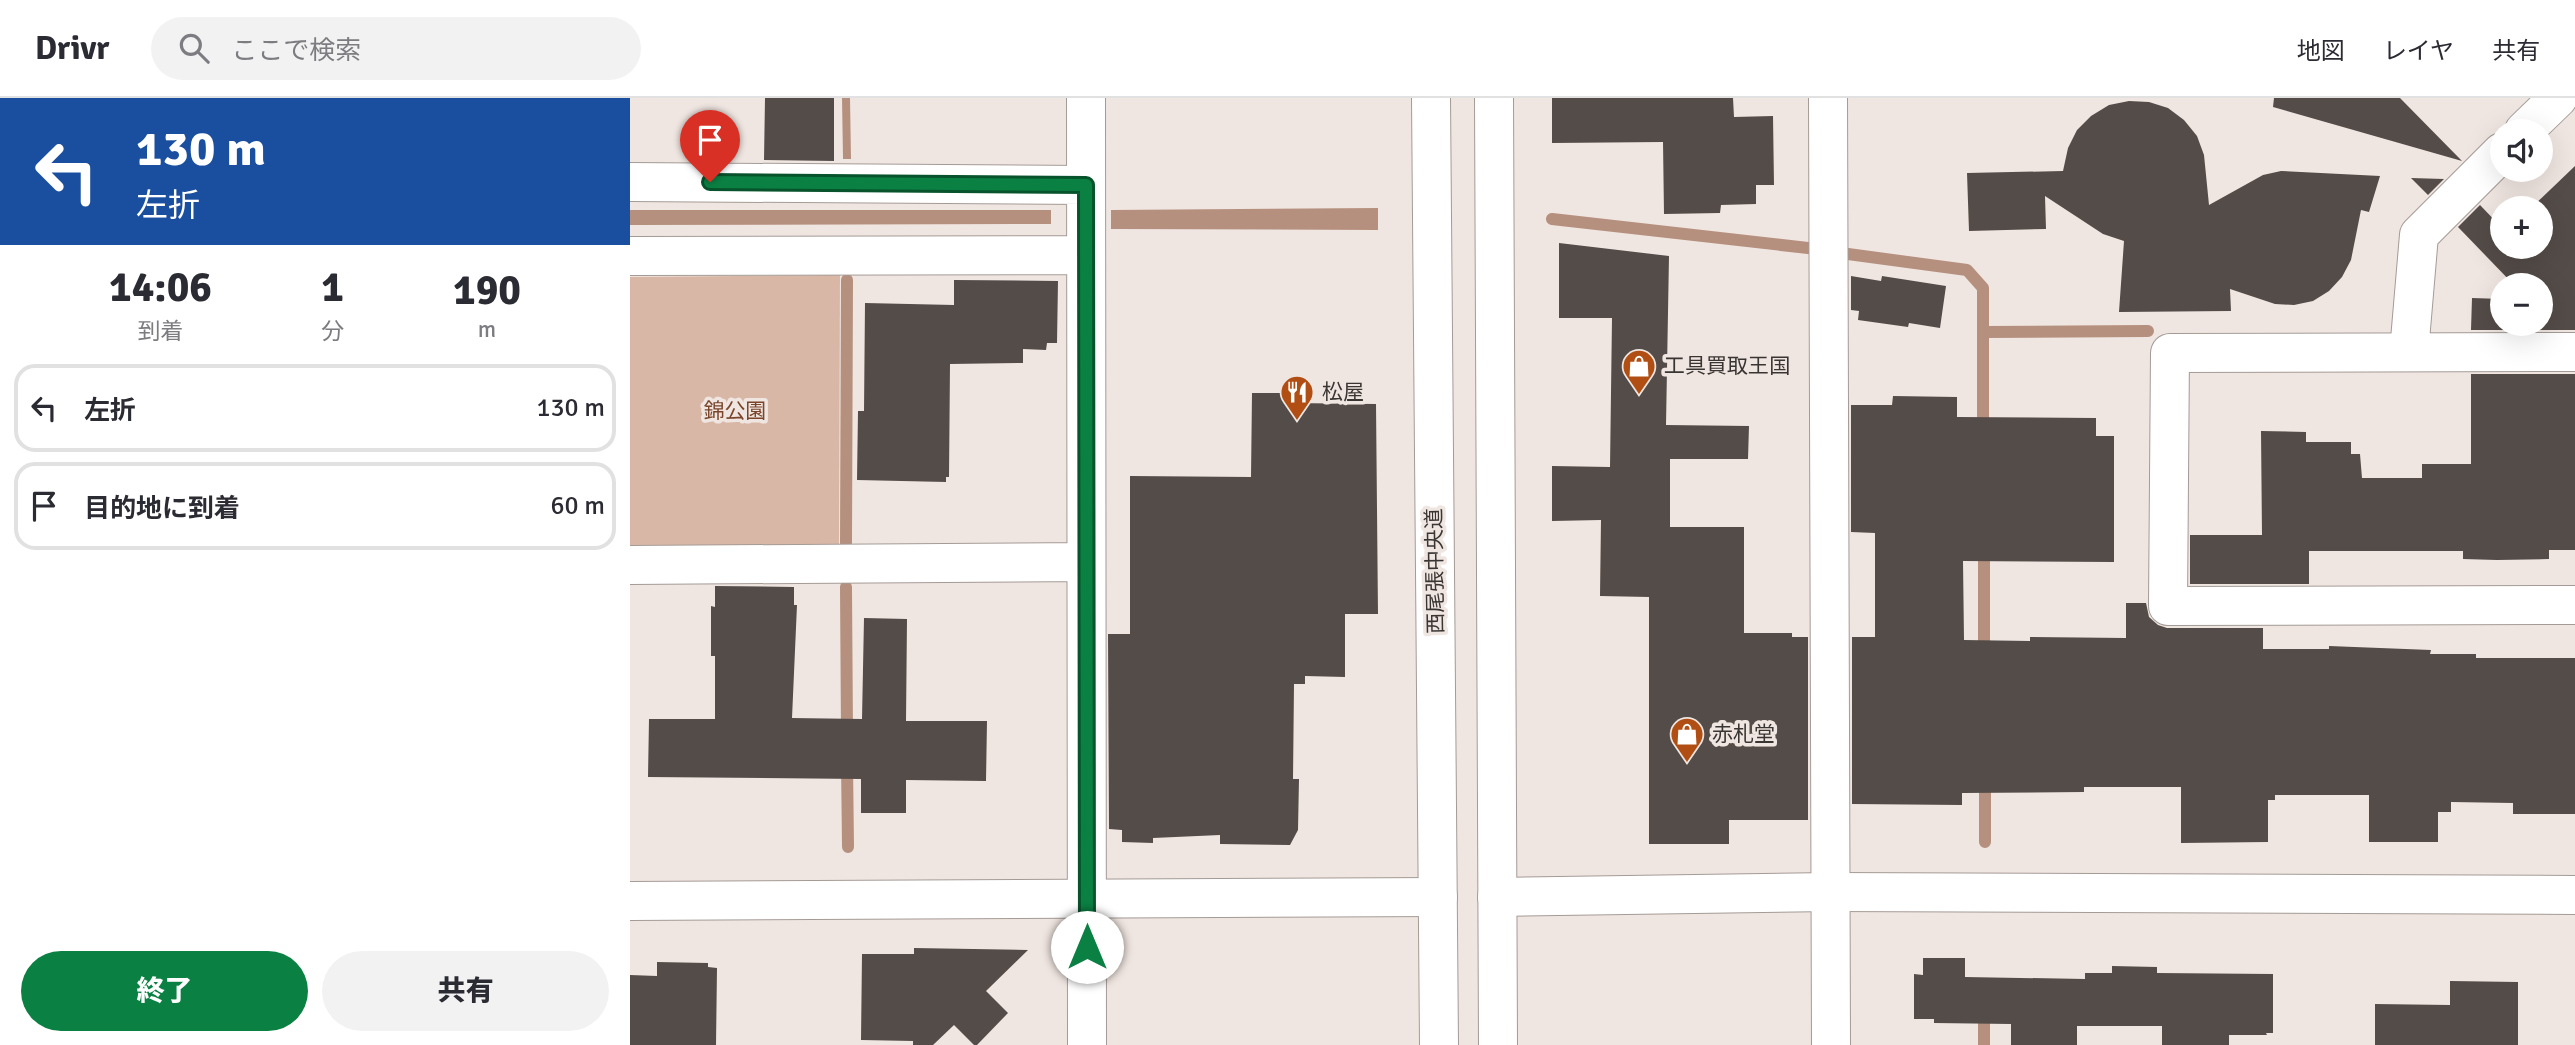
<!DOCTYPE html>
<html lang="ja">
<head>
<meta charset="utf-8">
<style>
  :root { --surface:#fff; --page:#f2f2f3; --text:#2b2b33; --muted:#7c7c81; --line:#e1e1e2; --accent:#0b8043 }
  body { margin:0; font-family:Signika,"Noto Sans JP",sans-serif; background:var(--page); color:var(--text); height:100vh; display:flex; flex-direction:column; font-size:26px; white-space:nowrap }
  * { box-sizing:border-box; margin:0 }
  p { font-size:23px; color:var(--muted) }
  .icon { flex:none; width:38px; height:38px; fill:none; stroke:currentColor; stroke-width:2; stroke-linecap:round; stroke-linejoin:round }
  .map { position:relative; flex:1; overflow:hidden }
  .panel { display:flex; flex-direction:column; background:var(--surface); width:630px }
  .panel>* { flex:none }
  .banner { background:#1a4fa0; color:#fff; overflow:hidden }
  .fabs { position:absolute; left:1860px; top:21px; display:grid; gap:14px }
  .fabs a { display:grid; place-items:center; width:63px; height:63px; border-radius:50%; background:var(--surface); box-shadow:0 7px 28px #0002; font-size:35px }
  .pin { position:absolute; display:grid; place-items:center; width:60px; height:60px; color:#fff; margin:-72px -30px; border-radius:50% 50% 50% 0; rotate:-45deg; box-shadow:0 0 7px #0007 }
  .pin .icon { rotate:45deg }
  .me { position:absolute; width:77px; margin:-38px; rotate:0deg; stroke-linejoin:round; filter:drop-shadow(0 0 5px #0008) }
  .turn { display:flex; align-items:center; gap:24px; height:147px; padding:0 21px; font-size:32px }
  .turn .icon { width:91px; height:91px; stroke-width:2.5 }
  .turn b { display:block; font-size:49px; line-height:60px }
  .eta { display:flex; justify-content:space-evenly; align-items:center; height:119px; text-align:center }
  .eta b { font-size:42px; font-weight:800; line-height:49px }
  .cta { display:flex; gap:14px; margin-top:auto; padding:14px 21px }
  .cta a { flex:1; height:80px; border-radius:42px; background:var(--accent); color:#fff; font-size:28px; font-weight:800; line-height:80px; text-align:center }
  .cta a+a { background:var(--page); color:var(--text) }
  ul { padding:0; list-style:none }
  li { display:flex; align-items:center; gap:21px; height:88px; margin:0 14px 10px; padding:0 7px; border:4px solid var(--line); border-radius:21px }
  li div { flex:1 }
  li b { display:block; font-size:26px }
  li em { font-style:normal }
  header { display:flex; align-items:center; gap:42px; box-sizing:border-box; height:98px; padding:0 35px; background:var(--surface); border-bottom:2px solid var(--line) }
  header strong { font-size:33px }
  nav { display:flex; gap:38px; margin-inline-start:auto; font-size:24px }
  .search { width:490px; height:63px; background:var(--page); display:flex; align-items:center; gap:18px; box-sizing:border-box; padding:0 24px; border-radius:38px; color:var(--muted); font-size:26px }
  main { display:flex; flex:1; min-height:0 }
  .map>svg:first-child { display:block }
  .green { fill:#d9b7a7 }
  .water { fill:#b5907e }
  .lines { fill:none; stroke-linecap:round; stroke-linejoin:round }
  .stream { stroke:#b5907e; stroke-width:12 }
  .building { fill:#544c48 }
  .minor-casing { stroke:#a49b96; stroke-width:40 }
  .tertiary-casing { stroke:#a49b96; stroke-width:40 }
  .primary-casing { stroke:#a49b96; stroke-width:40 }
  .minor { stroke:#fff; stroke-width:38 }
  .tertiary { stroke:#fff; stroke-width:38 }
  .primary { stroke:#fff; stroke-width:38 }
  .route-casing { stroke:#07532c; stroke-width:18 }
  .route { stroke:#0b8043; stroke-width:12 }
  .labels { text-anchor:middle; stroke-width:7; stroke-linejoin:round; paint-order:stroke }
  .poi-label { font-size:21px; fill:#393533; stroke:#f0e6e1; text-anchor:start }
  .park-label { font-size:21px; fill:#7a452b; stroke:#f0e6e1 }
  .street-label { font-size:21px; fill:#393533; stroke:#f0e6e1 }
</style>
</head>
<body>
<header>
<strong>Drivr</strong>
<div class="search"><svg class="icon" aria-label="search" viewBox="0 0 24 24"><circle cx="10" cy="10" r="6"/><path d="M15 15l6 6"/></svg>ここで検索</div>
<nav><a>地図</a><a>レイヤ</a><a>共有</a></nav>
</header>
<main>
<section class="panel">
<div class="banner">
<div class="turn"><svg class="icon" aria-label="left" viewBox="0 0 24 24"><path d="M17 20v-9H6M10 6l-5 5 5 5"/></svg><div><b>130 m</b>左折</div></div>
</div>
<div class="eta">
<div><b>14:06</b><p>到着</p></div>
<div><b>1</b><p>分</p></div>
<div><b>190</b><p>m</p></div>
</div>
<ul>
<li><svg class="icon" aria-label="left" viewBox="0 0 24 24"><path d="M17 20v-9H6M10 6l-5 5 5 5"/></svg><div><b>左折</b></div><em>130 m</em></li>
<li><svg class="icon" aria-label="arrive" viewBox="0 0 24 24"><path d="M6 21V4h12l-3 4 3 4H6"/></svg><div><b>目的地に到着</b></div><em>60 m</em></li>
</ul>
<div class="cta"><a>終了</a><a>共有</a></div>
</section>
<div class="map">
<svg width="1945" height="947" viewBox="0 0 1945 947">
  <rect width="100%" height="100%" fill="#f0e6e1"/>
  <!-- green -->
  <path class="green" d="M 210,177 L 209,447 L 0,449 L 0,179 Z"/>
  <!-- water -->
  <path class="water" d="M 212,0 L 220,0 L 221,61 L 213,61 Z
    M 748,110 L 748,132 L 481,131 L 481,112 Z
    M 0,112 L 421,112 L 421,126 L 0,127 Z
    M 1348,887 L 1360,887 L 1360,947 L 1348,947 Z"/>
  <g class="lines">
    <!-- stream -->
    <path class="stream" d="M 922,121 L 1178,150
      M 1218,156 L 1337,172 L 1353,190 L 1353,334
      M 1353,234 L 1518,233
      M 216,445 L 217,182
      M 1354,447 L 1354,558
      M 216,489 L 217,636
      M 217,665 L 218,749
      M 1355,678 L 1355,744"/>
  </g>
  <!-- building -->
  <path class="building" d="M 135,0 L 204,0 L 204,63 L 134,62 Z
    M 922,0 L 1103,0 L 1104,19 L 1143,18 L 1144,87 L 1126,87 L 1126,106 L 1091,107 L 1090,115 L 1034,116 L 1033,44 L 922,45 Z
    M 1644,0 L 1770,0 L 1832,63 L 1643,9 Z
    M 1499,3 L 1519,4 L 1538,10 L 1554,22 L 1567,38 L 1574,57 L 1579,107 L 1633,77 L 1651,73 L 1750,78 L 1739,114 L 1731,112 L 1721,162 L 1712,179 L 1699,193 L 1683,203 L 1664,207 L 1645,206 L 1600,191 L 1601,213 L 1489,214 L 1494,143 L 1473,136 L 1415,98 L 1416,131 L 1339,133 L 1337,75 L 1433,73 L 1438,50 L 1447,32 L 1461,18 L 1479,7 Z
    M 1945,68 L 1945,232 L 1841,232 L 1842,200 L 1872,201 L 1872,226 L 1911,226 L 1911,187 L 1884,187 L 1828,129 L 1850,107 L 1872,130 L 1872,149 L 1911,149 L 1911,110 L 1901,110 Z
    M 1781,80 L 1814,81 L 1798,97 Z
    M 929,145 L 1039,158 L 1036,327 L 1119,328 L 1118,361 L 1040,361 L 1040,429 L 1114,429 L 1114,535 L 1162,535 L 1162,539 L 1178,539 L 1178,722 L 1099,722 L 1099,746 L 1019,746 L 1019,499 L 970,498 L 971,422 L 922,423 L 922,368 L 980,369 L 982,220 L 929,220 Z
    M 1221,178 L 1251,183 L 1252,178 L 1316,188 L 1310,230 L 1279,225 L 1278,229 L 1228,222 L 1229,213 L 1221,212 Z
    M 324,182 L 428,183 L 427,245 L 417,245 L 416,252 L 393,251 L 393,265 L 320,266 L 319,379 L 316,379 L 316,384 L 227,382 L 228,313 L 234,313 L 235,205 L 324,207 Z
    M 1841,276 L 1945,276 L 1945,452 L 1919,452 L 1919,461 L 1867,462 L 1833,461 L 1833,453 L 1679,453 L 1679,486 L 1560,486 L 1560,437 L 1632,437 L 1631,333 L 1676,334 L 1676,344 L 1721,344 L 1721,356 L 1730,356 L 1732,380 L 1792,380 L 1792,366 L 1841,366 Z
    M 622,295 L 661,295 L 661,305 L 746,306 L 748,516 L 715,516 L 715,579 L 675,578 L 675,586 L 664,586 L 663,681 L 669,681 L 668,732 L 660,747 L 590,746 L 590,737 L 523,740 L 523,745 L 492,744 L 492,732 L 479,731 L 478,536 L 500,536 L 500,378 L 621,379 Z
    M 1263,298 L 1327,299 L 1327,319 L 1466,320 L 1466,338 L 1484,338 L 1484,464 L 1333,463 L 1334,542 L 1400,543 L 1400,539 L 1496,540 L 1496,505 L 1516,505 L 1519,519 L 1528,527 L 1537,530 L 1633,530 L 1633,551 L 1699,551 L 1699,548 L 1801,552 L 1800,556 L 1846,556 L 1846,560 L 1945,560 L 1945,716 L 1883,716 L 1883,705 L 1821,704 L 1821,714 L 1808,714 L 1808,744 L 1739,744 L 1739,697 L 1645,697 L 1645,702 L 1638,702 L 1638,744 L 1551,745 L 1551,689 L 1454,689 L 1454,694 L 1332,695 L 1332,707 L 1222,706 L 1222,539 L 1245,539 L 1245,435 L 1221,434 L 1221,307 L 1262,307 Z
    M 85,488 L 164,489 L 164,507 L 167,507 L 162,620 L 232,621 L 234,520 L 277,521 L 276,623 L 357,623 L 356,683 L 276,682 L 276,715 L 231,715 L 231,681 L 18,679 L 19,621 L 85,621 L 85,558 L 81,558 L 81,508 L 85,509 Z
    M 284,850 L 398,852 L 356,893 L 378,915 L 347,947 L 344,947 L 324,927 L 303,947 L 283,947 L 283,943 L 231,942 L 232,856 L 284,856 Z
    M 1293,860 L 1335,860 L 1335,879 L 1455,881 L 1455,875 L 1482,875 L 1482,868 L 1527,869 L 1527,875 L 1643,876 L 1643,935 L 1636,935 L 1637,937 L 1599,937 L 1599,947 L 1532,947 L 1532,928 L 1447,928 L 1447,947 L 1381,947 L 1381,926 L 1304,925 L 1304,921 L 1284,921 L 1284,876 L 1293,877 Z
    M 27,864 L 78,865 L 78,869 L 87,870 L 86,947 L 0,947 L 0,877 L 27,878 Z
    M 1820,883 L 1888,884 L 1888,947 L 1745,947 L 1745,906 L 1820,907 Z"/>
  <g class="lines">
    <defs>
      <path id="minor" d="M 456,0 L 457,947
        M 1198,0 L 1201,947
        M 1894,33 L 1928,0
        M 0,84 L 456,87
        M 0,158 L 456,157
        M 1779,254 L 1789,137 L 1872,54
        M 1945,254 L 1540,255 L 1538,508 L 1945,507
        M 0,467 L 456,464"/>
      <path id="tertiary" d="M 867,799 L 1201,794 L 1945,797
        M 0,803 L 808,799"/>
      <path id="primary" d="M 801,0 L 809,947
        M 864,0 L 868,947"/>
    </defs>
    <!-- minor casing -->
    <use href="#minor" class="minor-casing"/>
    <!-- tertiary casing -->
    <use href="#tertiary" class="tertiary-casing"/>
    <!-- primary casing -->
    <use href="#primary" class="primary-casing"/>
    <!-- minor -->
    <use href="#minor" class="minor"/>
    <!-- tertiary -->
    <use href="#tertiary" class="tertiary"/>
    <!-- primary -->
    <use href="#primary" class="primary"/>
  </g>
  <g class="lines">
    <defs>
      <path id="route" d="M 80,84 L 456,87 L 457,849"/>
    </defs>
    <!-- route casing -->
    <use href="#route" class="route-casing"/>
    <!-- route -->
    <use href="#route" class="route"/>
  </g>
  <!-- icons -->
  <defs>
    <symbol id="shop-pin" viewBox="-11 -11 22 30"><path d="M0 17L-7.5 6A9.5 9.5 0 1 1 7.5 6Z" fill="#b14e13" stroke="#f0e6e1"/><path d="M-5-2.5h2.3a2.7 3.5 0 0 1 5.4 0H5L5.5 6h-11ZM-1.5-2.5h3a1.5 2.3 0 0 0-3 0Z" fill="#fff"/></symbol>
    <symbol id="restaurant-pin" viewBox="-11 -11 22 30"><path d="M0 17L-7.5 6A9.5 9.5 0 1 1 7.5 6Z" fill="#b14e13" stroke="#f0e6e1"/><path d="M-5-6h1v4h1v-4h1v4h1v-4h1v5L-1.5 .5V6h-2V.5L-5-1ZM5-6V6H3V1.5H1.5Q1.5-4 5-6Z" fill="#fff"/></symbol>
  </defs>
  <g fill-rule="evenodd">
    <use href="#shop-pin" x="990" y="249" width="38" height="52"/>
    <use href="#restaurant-pin" x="648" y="275" width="38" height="52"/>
    <use href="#shop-pin" x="1038" y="617" width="38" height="52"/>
  </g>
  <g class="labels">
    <!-- poi labels -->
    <g class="poi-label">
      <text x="1034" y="275">工具買取王国</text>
      <text x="692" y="301">松屋</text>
      <text x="1082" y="643">赤札堂</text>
    </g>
    <!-- park labels -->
    <g class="park-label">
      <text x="105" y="320">錦公園</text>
    </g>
    <!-- street labels -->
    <g class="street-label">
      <text transform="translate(805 473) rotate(-91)" y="7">西尾張中央道</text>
    </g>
  </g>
</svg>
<div class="fabs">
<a><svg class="icon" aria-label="sound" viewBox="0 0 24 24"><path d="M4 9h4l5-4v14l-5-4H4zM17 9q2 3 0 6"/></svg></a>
<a>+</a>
<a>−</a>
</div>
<div class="pin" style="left:80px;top:84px;background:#d93025"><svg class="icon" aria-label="arrive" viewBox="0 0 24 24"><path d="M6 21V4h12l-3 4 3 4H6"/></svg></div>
<svg class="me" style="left:457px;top:849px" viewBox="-20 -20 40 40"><circle r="19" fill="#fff"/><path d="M0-13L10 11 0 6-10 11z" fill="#0b8043"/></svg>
</div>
</main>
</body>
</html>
